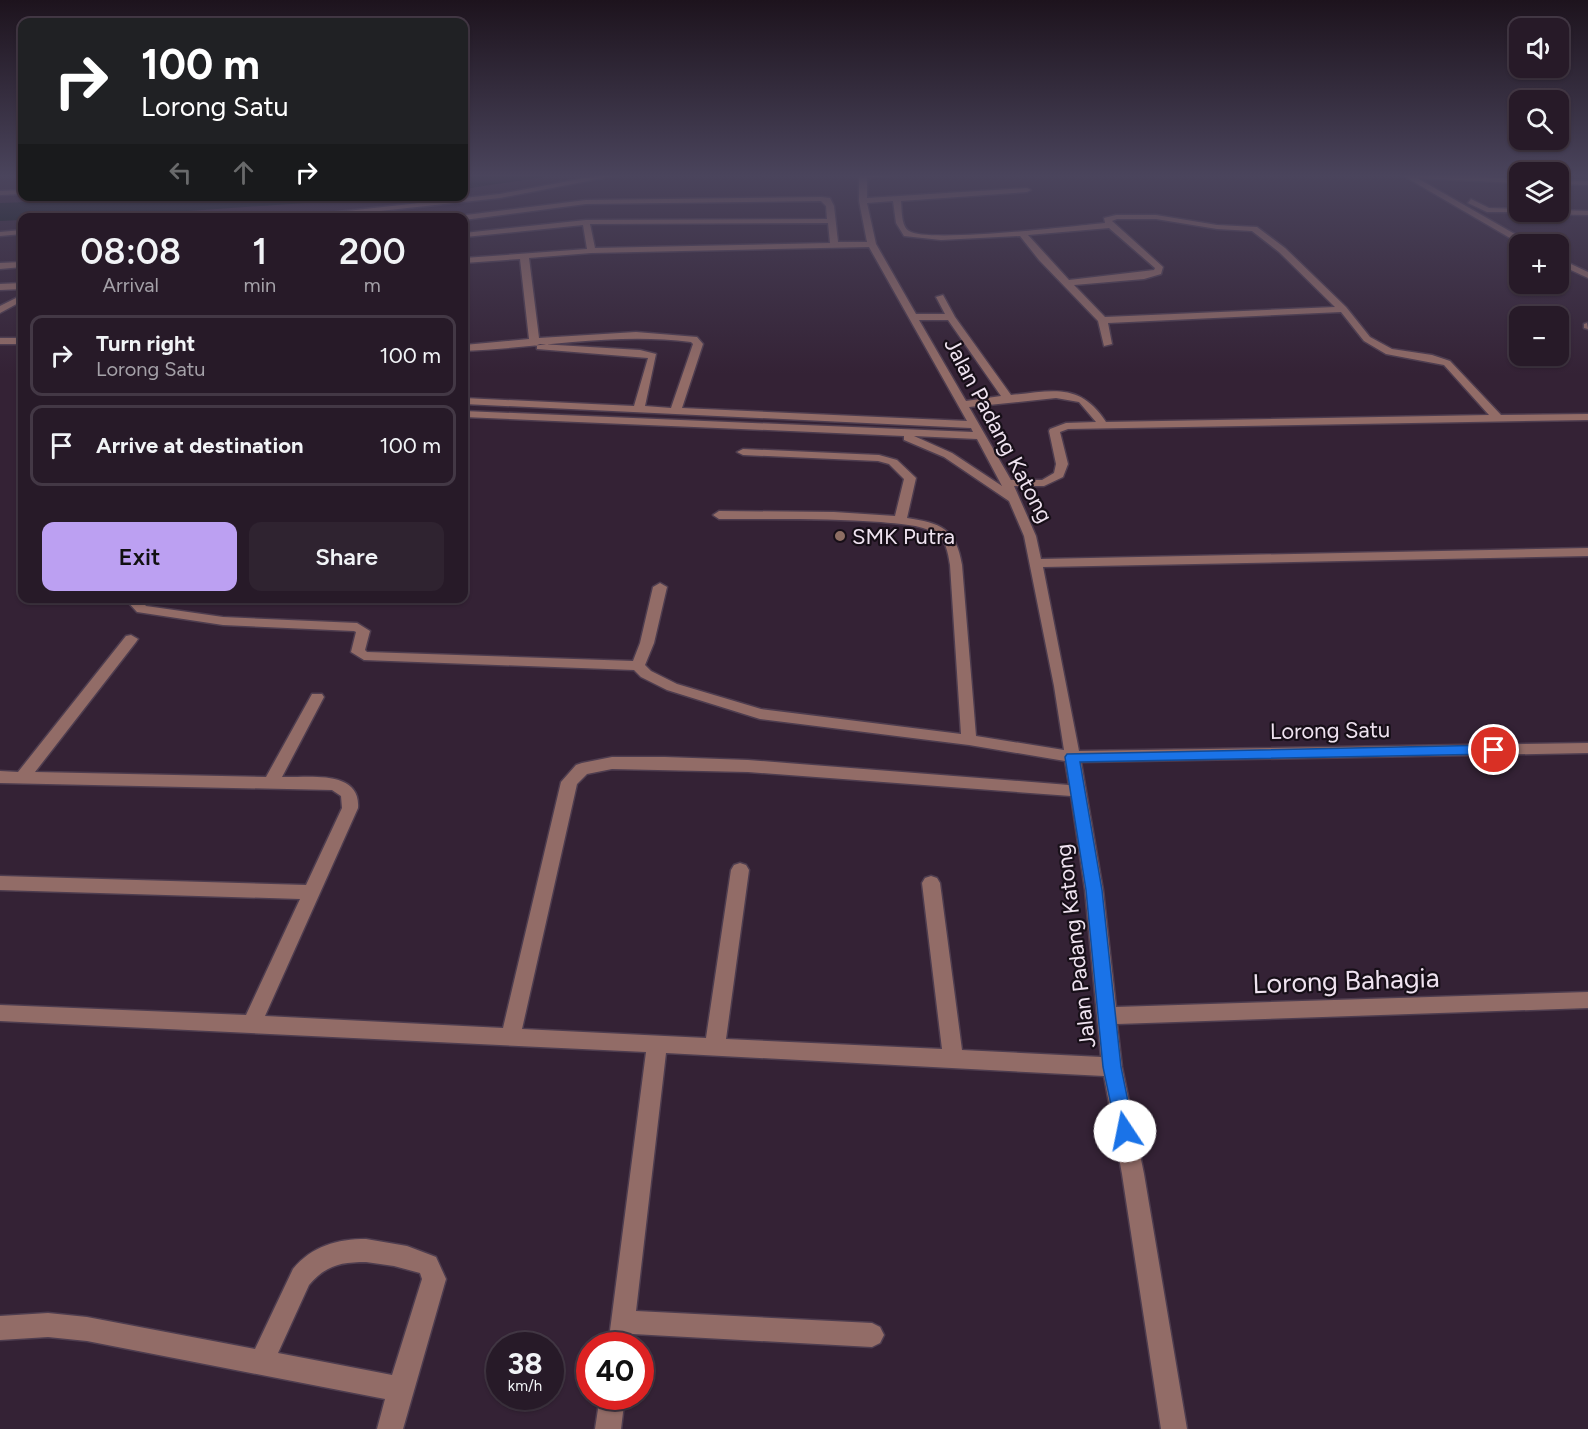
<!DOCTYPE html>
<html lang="en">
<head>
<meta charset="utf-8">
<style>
  :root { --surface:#271a28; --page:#2f2330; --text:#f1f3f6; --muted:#a4a1a8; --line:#433845; --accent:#bca0f2 }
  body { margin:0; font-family:Figtree,sans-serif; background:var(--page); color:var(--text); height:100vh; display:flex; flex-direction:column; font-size:22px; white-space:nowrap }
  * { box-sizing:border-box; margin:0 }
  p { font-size:20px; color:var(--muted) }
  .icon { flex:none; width:33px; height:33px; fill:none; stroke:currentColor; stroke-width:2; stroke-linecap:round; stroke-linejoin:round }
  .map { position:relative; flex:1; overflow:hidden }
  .drawer { position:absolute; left:18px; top:213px; width:450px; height:390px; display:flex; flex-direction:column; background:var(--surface); border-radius:12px; box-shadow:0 2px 4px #0004,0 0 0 2px var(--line) }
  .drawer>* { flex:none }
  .banner { position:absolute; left:18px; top:18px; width:450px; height:183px; border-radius:12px; box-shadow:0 2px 4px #0004,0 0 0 2px var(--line); background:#202124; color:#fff; overflow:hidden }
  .controls { position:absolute; left:1509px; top:18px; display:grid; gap:12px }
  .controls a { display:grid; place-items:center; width:60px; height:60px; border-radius:12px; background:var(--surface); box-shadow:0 2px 4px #0004,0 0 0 2px var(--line); font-size:30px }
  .speed { position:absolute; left:486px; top:1332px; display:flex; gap:12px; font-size:30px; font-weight:700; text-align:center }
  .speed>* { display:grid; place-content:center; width:78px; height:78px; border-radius:50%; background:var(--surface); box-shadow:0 2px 4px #0004,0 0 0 2px var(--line); line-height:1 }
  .speed small { font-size:15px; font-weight:400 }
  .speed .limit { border:9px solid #d22; background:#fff; color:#111 }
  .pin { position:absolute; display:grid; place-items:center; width:51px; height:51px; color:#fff; margin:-26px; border:3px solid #fff; border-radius:50%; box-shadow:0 2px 6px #0007 }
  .me { position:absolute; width:66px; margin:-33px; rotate:349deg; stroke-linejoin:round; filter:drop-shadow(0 0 4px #0008) }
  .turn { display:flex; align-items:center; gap:21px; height:126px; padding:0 24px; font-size:27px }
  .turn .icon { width:78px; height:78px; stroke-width:2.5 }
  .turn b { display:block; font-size:42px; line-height:51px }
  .lanes { display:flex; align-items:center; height:57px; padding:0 24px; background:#0003; justify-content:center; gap:30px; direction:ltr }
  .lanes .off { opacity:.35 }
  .eta { display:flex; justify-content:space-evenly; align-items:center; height:102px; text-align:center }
  .eta b { font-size:36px; font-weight:600; line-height:42px }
  .button { display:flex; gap:12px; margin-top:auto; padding:12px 24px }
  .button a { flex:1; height:69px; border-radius:12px; background:var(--accent); color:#111; font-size:24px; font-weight:600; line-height:69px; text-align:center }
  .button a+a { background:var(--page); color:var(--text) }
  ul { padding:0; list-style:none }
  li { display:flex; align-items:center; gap:18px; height:81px; margin:0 12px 9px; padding:0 12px; border:3px solid var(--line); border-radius:12px }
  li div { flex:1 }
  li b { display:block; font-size:22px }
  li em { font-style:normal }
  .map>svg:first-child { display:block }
  .water { fill:#051515 }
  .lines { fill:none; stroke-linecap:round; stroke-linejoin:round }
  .minor-casing { stroke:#4e3d4f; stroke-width:3 }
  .minor { fill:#926c67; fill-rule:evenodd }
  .route { fill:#1a73e8; stroke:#114b97; stroke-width:1.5 }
  .education-dot { fill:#8d6e63; stroke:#170f18; stroke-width:2 }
  .labels { text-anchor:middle; stroke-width:4.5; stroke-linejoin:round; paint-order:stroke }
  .street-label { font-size:22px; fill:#efe3f0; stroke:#170f18 }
  .poi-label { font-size:22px; fill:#efe3f0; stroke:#170f18; text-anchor:start }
  .near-street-label { font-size:27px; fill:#efe3f0; stroke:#170f18 }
</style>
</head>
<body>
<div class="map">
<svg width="1588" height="1429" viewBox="0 0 1588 1429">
  <rect width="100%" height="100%" fill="#342235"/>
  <!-- water -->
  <path class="water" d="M 471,174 L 564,174 L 464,189 L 464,175 Z
    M 171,197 L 391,196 L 391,197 L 174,212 L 22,218 L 22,220 L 0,221 L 0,203 Z"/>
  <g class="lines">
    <defs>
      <path id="minor" d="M 606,174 L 623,174 L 500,198 L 315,218 L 284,218 L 500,194 Z
        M 859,174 L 903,174 L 867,178 L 867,198 L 1027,188 L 1031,190 L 1027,192 L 901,201 C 902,210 901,226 909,231 C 925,243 1067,227 1095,224 L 1105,223 L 1104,218 L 1116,215 L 1156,215 L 1217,225 L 1257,227 L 1285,248 L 1346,307 L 1370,337 L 1392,349 L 1432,355 L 1450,361 L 1501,415 L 1588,414 L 1588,420 L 1068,429 L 1060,432 L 1068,464 L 1063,477 L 1044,486 L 1014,486 L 1036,536 L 1041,559 L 1588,548 L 1588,556 L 1043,567 L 1079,751 L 1588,743 L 1588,753 L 1081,762 L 1103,890 L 1116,1007 L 1588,992 L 1588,1008 L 1117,1024 L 1122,1067 L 1144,1174 L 1187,1429 L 1161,1429 L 1122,1174 L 1104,1076 L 666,1053 L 636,1311 L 872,1323 L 880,1327 L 884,1335 L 880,1343 L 872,1347 L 633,1334 L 632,1346 L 608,1346 L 646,1052 L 0,1021 L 0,1005 L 246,1015 L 300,899 L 0,890 L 0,876 L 306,885 L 342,808 L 341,796 L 332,790 L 0,783 L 0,771 L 18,772 L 126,636 L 131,635 L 138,639 L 136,642 L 35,772 L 266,777 L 312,694 L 322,694 L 324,697 L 282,777 C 307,778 361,769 358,808 L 265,1016 L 503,1028 L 561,782 L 576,765 L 582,763 L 612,757 L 665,757 L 748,760 L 1069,785 L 1065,761 L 969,745 L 760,719 L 667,690 L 641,677 L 634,670 L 364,660 L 351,652 L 356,632 L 354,631 L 223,625 L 137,612 L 127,601 L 129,598 L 142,598 L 141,600 L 146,606 L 223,617 L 357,623 L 370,631 L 365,650 L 367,652 L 633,661 L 640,643 L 653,587 L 660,583 L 667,587 L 654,643 L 645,665 L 651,671 L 677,684 L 761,709 L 961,734 L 950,565 C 948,553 946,539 935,533 C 919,524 898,524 881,522 C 827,518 773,519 719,519 L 713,515 L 719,511 L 834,512 L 895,516 L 904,479 L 889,464 L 878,461 L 743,455 L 737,452 L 743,449 L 879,455 L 897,460 L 916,478 L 907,518 C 940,523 956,528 962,565 L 976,736 L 1064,750 L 1054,686 L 1024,536 L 1009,501 L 944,457 L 904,440 L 904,436 L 464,417 L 464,411 L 973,432 L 971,428 L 464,404 L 464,398 L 634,406 L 648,358 L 537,349 L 537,345 L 540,344 L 640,350 L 656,354 L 645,406 L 671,408 L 693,344 L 691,342 C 614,332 540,348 464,351 L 464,345 L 529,339 L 520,259 L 464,263 L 464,258 L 587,249 L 583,225 L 465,237 L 464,233 L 586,220 L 827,219 L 826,206 L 821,201 L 586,204 L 464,220 L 464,218 L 437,216 L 466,215 L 586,200 L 821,197 L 830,198 L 834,206 L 838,242 L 867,242 L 859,201 ZM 893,201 L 896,223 L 904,236 L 941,240 L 1020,236 L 1039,260 L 1098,321 L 1104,346 L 1112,344 L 1108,323 L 1341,312 L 1364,341 L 1386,354 L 1444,365 L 1489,415 L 1106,422 C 1080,382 1053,391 1011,395 L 955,317 L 943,295 L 936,297 L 945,314 L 916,314 L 876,244 L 867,203 ZM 1117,219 L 1156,219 L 1217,229 L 1252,231 L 1279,252 L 1335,307 L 1105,317 L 1074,285 L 1144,279 L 1161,274 L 1163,267 L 1112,221 ZM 828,223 L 830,243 L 595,248 L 590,224 ZM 1109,228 L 1155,268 L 1154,270 L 1069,280 L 1028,235 ZM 869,247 L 967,421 L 682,408 L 703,344 L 697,337 L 636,332 L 539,338 L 529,258 L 591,253 ZM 919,320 L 948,320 L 1001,396 L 966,401 ZM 1056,398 L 1079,402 L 1096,422 L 1066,423 L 1050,429 L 1049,431 L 1056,464 L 1054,473 L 1042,480 L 1011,480 L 969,407 ZM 914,436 L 977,439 L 1002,486 L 952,453 ZM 612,769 L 748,772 L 1071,796 L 1085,890 L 1101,1057 L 962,1050 L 940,883 L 937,878 L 931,876 L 925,878 L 922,883 L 942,1049 L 726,1039 L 749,870 L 746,865 L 740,863 L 734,865 L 731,870 L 706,1038 L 522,1029 L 577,784 L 587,774 Z
        M 1410,174 L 1415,177 L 1416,174 L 1428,174 L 1520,179 L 1520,183 L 1417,178 L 1532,244 L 1523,244 L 1510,238 L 1402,175 Z
        M 1558,180 L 1588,181 L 1588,185 L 1558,184 Z
        M 22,190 L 22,194 L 0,195 L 0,191 Z
        M 1471,199 L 1489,208 L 1520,209 L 1520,212 L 1523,212 L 1487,212 L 1468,203 Z
        M 1558,210 L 1588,211 L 1588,215 L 1534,214 L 1530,212 Z
        M 22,230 L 22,234 L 0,236 L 0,232 Z
        M 1558,258 L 1588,272 L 1588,278 L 1558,264 Z
        M 22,262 L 22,267 L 0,269 L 0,263 Z
        M 22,283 L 22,289 L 0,290 L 0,284 Z
        M 22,295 L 22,301 L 0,313 L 0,306 Z
        M 1587,323 L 1588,329 L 1584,328 L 1584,324 Z
        M 0,338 L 22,338 L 22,344 L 0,344 Z
        M 366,1239 L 407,1246 L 436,1257 L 446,1279 L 403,1429 L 377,1429 L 385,1399 L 87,1341 L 48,1337 L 0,1340 L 0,1316 L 48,1313 L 87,1317 L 255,1349 L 293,1269 C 312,1246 337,1239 366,1239 ZM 366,1262 L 394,1266 L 420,1273 L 422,1279 L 392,1375 L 278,1353 L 309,1285 C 326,1265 341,1262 366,1262 Z
        M 600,1396 L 625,1396 L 621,1429 L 595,1429 Z"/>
    </defs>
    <!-- minor casing -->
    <use href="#minor" class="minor-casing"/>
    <!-- minor -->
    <use href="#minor" class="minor"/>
  </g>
  <!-- sky -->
  <linearGradient id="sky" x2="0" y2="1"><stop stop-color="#1d131d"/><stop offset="0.47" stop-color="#4a445c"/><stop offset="1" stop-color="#4a445c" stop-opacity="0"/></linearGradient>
  <rect width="1588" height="374" fill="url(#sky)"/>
  <!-- route -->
  <path class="route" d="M 1494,745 L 1501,750 L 1494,754 L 1080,762 L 1102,890 L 1121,1067 L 1134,1131 L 1131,1138 L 1125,1140 L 1118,1138 L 1103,1067 L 1086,890 L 1065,757 L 1067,754 Z"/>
  <!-- markers -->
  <circle class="education-dot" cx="840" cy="536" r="6"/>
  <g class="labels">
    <!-- street labels -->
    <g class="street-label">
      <text transform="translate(999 430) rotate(62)" y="8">Jalan Padang Katong</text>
      <text transform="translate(1330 730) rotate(-1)" y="8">Lorong Satu</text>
      <text transform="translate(1075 946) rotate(-97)" y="8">Jalan Padang Katong</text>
    </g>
    <!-- poi labels -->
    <g class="poi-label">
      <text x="852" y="544">SMK Putra</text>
    </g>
    <!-- near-street labels -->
    <g class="near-street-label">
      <text transform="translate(1346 981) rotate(-2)" y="9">Lorong Bahagia</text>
    </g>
  </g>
</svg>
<div class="controls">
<a><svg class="icon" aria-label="sound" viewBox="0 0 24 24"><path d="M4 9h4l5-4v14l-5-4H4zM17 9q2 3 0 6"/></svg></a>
<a><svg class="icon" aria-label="search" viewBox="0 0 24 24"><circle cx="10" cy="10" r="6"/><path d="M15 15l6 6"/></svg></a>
<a><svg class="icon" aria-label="layers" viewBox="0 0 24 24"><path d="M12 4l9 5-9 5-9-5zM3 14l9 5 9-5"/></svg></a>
<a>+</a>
<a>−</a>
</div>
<div class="speed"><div>38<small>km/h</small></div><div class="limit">40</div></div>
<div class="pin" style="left:1494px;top:750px;background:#d93025"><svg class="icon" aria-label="arrive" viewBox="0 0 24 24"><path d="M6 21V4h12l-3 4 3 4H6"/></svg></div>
<svg class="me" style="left:1125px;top:1131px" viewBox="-20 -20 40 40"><circle r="19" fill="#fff"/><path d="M0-13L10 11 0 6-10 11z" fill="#1a73e8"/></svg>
<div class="banner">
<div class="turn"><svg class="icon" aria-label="right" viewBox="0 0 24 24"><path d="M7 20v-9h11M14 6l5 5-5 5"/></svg><div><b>100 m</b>Lorong Satu</div></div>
<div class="lanes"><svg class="icon off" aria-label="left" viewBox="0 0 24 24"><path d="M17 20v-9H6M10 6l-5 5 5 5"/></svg><svg class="icon off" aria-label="ahead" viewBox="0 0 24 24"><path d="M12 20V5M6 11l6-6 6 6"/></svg><svg class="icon" aria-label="right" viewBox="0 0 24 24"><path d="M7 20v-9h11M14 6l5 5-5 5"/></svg></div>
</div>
<section class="drawer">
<div class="eta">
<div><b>08:08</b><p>Arrival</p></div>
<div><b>1</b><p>min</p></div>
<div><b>200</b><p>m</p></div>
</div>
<ul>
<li><svg class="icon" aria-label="right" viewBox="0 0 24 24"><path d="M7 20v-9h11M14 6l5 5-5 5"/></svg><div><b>Turn right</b><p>Lorong Satu</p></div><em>100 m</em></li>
<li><svg class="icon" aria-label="arrive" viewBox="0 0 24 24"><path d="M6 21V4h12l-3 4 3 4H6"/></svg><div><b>Arrive at destination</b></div><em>100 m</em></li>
</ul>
<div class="button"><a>Exit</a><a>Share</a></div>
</section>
</div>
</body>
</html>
